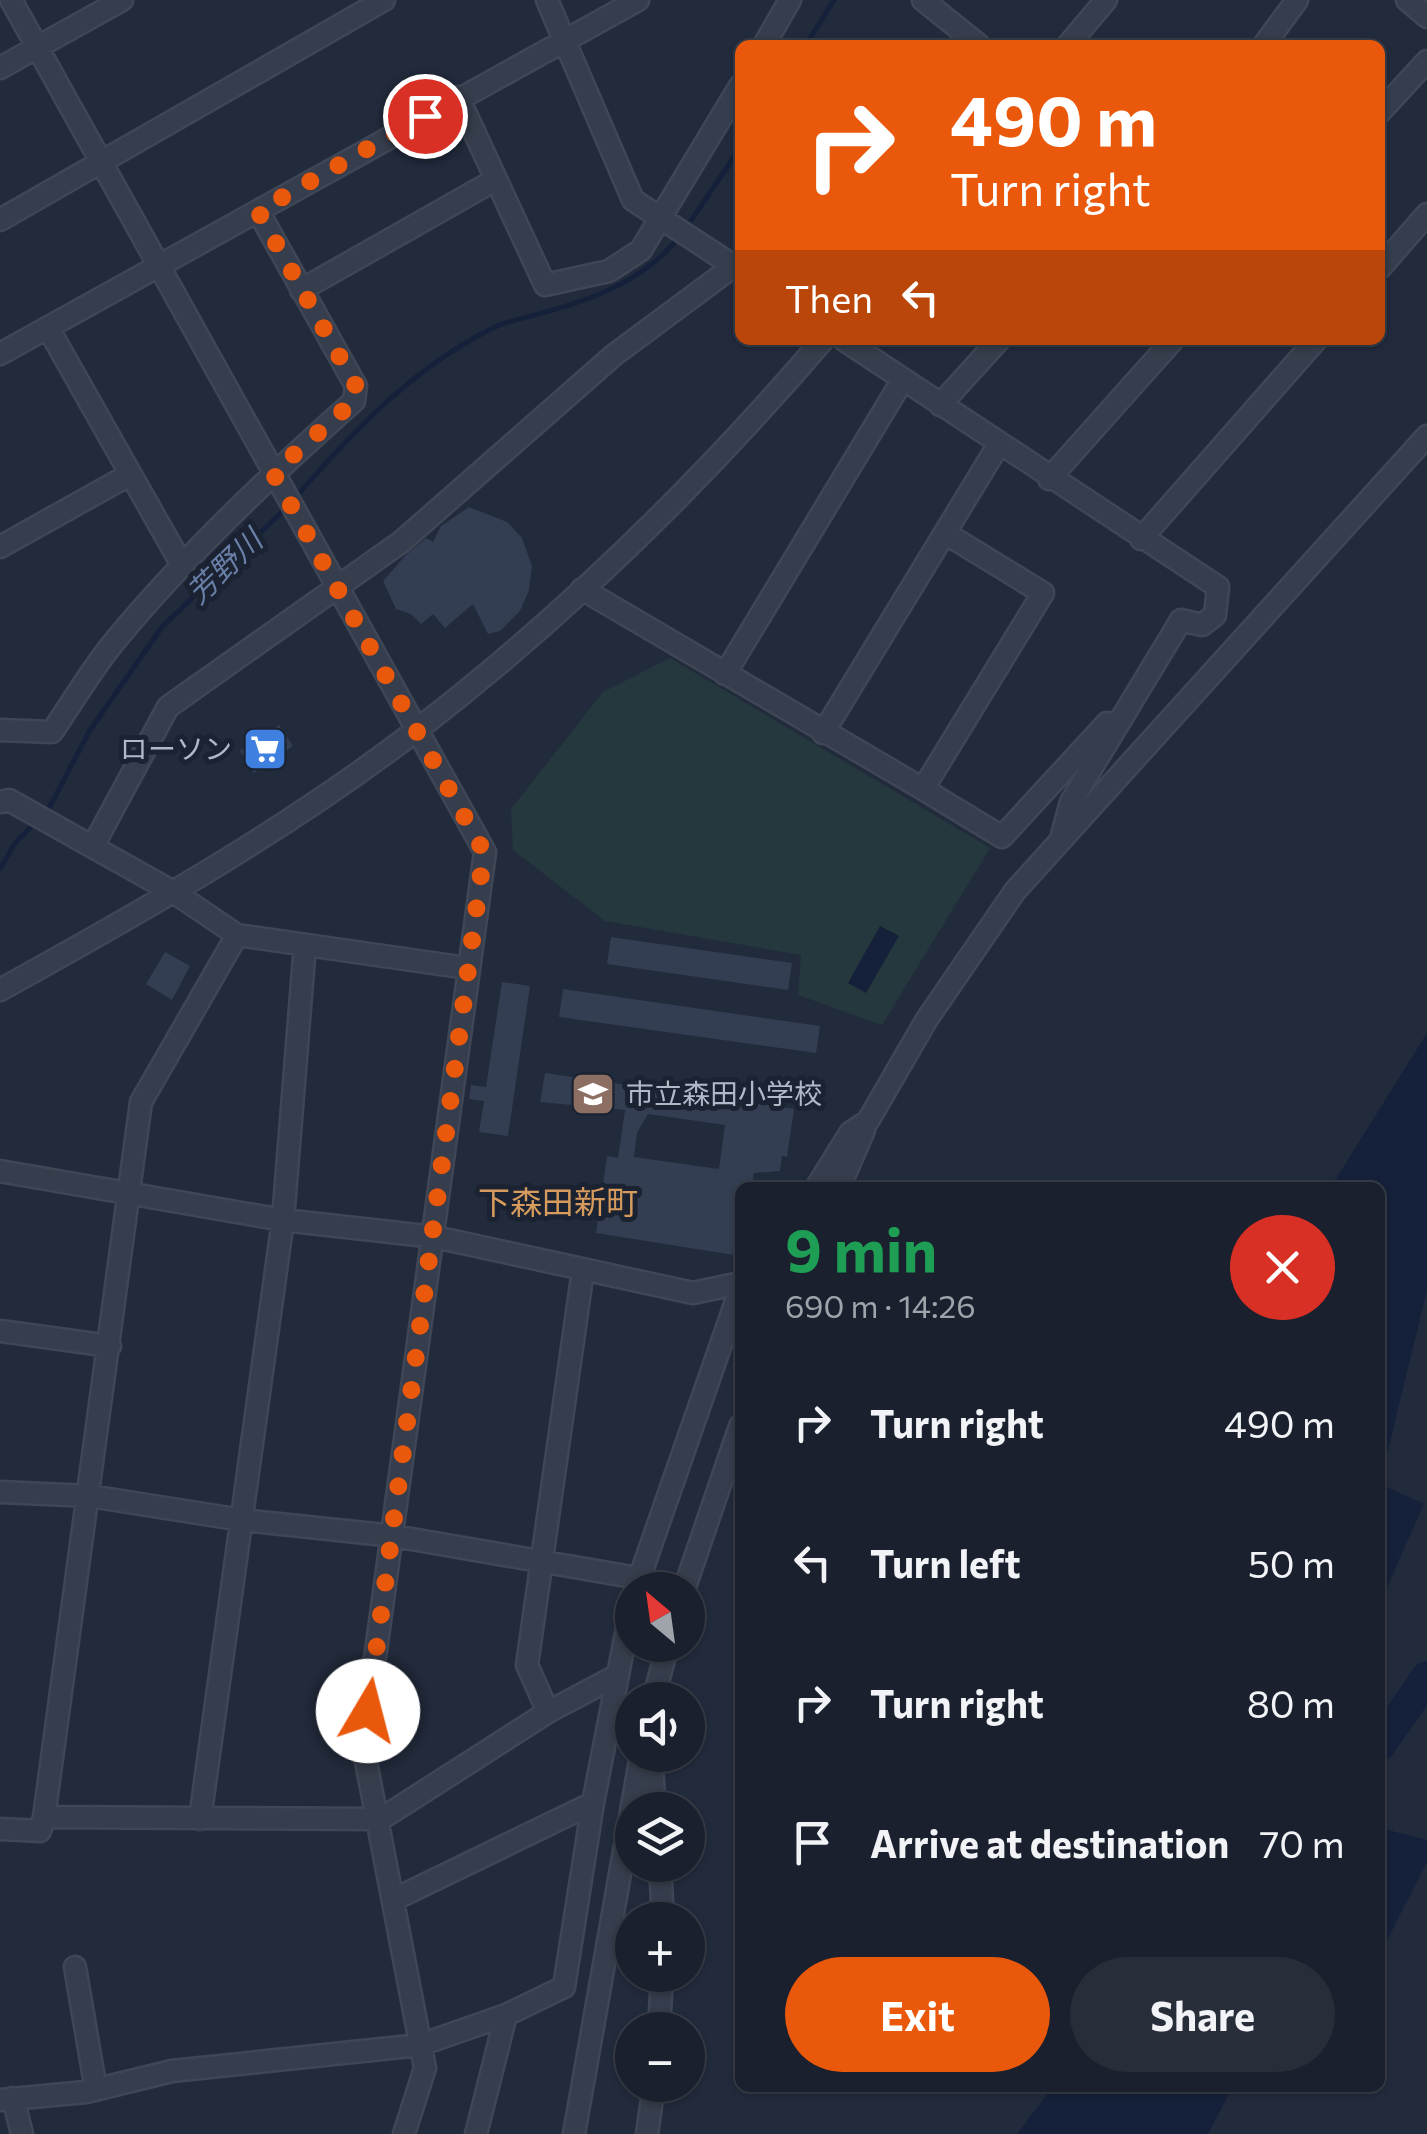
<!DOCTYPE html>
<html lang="en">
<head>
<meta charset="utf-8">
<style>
  :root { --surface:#1a202d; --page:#272d39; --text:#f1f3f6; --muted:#9fa3aa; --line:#383e49; --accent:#ea580c }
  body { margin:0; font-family:Commissioner,"Noto Sans JP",sans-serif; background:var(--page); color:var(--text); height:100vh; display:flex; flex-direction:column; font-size:38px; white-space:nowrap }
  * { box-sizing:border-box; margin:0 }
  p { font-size:32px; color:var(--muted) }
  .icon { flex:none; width:55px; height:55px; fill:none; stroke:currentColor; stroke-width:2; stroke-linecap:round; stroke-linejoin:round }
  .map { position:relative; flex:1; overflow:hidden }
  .drawer { position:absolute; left:735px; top:1182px; width:650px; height:910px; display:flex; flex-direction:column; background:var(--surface); border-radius:15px; box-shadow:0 2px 8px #0004,0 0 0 2px var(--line) }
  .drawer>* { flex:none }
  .hud { position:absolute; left:735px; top:40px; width:650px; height:305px; border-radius:15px; box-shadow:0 2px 8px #0004,0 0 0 2px var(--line); background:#ea580c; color:#fff; overflow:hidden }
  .needle { width:65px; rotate:331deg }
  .fabs { position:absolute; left:615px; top:1572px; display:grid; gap:20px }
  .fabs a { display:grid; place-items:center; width:90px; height:90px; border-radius:50%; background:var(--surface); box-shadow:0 2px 8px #0004,0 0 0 2px var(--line); font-size:50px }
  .pin { position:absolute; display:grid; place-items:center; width:85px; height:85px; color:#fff; margin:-42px; border:5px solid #fff; border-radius:50%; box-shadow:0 2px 10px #0007 }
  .me { position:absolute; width:110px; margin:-55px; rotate:8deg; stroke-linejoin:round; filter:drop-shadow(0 0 8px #0008) }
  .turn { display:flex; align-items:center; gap:35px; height:210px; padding:0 50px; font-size:45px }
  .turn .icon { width:130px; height:130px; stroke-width:2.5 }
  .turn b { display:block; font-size:70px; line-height:85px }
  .then { display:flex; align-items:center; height:95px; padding:0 50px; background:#0003; gap:20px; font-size:38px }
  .round { display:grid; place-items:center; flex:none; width:105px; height:105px; border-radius:52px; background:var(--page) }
  .summary { display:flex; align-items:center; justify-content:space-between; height:170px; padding:0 50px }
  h1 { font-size:60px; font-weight:700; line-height:75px; color:#1e9e55 }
  .button { display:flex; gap:20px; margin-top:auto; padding:20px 50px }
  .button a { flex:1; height:115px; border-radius:60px; background:var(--accent); color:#fff; font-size:40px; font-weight:700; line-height:115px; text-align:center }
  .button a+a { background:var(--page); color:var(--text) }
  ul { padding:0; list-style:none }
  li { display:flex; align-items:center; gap:30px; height:140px; padding:0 50px }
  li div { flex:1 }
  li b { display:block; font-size:38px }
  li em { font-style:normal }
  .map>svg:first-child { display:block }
  .green { fill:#24383d }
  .water { fill:#15213a }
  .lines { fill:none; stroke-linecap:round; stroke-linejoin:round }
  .stream { stroke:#15213a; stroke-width:5 }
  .river { stroke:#15213a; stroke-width:32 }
  .building { fill:#343e52; fill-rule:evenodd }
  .minor-casing { stroke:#3f4655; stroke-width:25 }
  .minor { stroke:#363d4c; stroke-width:20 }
  .route { stroke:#ea580c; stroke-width:18; stroke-dasharray:0 32.4 }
  .labels { text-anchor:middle; stroke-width:10; stroke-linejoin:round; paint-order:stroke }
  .poi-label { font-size:28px; fill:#b1b8c8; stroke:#1b2231; text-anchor:end }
  .water-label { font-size:30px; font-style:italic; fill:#697fa8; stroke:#1b2231 }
  .quarter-label { font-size:32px; fill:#d79c5d; stroke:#1b2231 }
</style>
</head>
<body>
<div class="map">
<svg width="1427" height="2134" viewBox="0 0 1427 2134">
  <rect width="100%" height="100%" fill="#222b3c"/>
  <!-- green -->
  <path class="green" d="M 670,658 L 990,848 L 882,1025 L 798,995 L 801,955 L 605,921 L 513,850 L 511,809 L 603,692 Z"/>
  <!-- water -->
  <path class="water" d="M 880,926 L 899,936 L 866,993 L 848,983 Z
    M 1427,1033 L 1427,1290 L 1380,1483 L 1380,1188 L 1331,1187 Z
    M 1380,1484 L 1424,1504 L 1380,1603 Z
    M 1380,1828 L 1427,1840 L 1427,1862 L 1380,1954 Z
    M 1052,2088 L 1247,2088 L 1229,2094 L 1208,2134 L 1017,2134 Z"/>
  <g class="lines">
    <!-- stream -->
    <path class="stream" d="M 806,45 L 834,0
      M 686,228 L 740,148
      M 296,497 C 353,431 412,369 491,329 C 506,321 525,318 542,313 C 594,299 645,280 679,237
      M 47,812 L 90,730 L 162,627 L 285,509
      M 0,869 L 15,843 L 35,823"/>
    <!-- river -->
    <path class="river" d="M 1380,1745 L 1427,1677"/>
  </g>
  <!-- building -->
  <path class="building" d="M 469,507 L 507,522 L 522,538 L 532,566 L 529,590 L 520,611 L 500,631 L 488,634 L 473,604 L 445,628 L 433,614 L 421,624 L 411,614 L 396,609 L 383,581 L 406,555 L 426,538 L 433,542 L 441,526 Z
    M 279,725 L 293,746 L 254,773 L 240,751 Z
    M 611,937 L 792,963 L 788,990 L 607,964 Z
    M 165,952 L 190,966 L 172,1000 L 146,984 Z
    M 502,982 L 530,986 L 508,1136 L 479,1132 L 484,1101 L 469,1099 L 471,1085 L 486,1087 Z
    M 563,989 L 820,1026 L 816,1053 L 559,1017 Z
    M 545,1073 L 794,1109 L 787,1157 L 782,1156 L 780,1171 L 754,1173 L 752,1188 L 740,1188 L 740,1256 L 596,1233 L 607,1156 L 618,1158 L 625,1110 L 540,1102 ZM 648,1114 L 725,1125 L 719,1169 L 634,1157 L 637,1133 Z"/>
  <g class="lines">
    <defs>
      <path id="minor" d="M 11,0 L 485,852 L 363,1746 L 425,2068 L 404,2134
        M 547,0 L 633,200 L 740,270
        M 923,0 L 979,45
        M 1407,0 L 1427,17
        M 764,45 L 790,0
        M 1068,45 L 1106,0
        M 1264,45 L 1297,0
        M 0,68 L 122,0
        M 458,97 L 545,285 L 609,271 L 641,250 L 740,86
        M 1380,112 L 1427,61
        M 0,220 L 384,0
        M 1380,268 L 1427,214
        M 301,290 L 495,180
        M 48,328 L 182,565
        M 844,340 L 1218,587 L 1215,615 L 1202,625 L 1181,620 L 1071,802 L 1062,835
        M 0,354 L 638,0
        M 940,405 L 999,340
        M 1049,479 L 1173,340
        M 1141,539 L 1316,340
        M 0,547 L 129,475
        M 582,589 L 923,789 L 1043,593 L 945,533
        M 725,674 L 902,381
        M 0,730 L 52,732 C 74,700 94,665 119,636 C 190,551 271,475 354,401 L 356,386 L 258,211
        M 823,733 L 999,444
        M 923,789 L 1002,837 L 1107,723
        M 0,802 L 9,800 L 175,893 L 237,935 L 467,968
        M 93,846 L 168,707 L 401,542 L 614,355 L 734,266
        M 0,990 C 143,911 288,829 418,729 C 566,615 702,481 823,340
        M 0,1171 L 283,1220 L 435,1237 L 693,1293 L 740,1283
        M 816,1188 L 850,1133 L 868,1121 L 927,1019 L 1015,891 L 1427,436
        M 839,1188 L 864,1130
        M 0,1331 L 110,1346
        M 0,1492 L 90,1496 L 242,1520 L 394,1536 L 638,1578
        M 636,1588 L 740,1290
        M 684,1590 L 740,1426
        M 653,1700 L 668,1645
        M 548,1712 L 527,1665 L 583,1270
        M 651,1755 L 655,1810
        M 44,1817 L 381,1819 L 548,1712 L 616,1676
        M 200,1819 L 283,1220 L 305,945
        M 0,1829 L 40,1831 L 44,1817 L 141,1102 L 237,935
        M 660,1865 L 663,1920
        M 395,1899 L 593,1803
        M 75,1967 L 96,2090
        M 659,2030 L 662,1975
        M 13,2098 L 22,2134
        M 0,2100 L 86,2092 L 172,2071 L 420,2045 L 506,2015 L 564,1987 L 593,1803 L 632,1603
        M 476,2134 L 506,2015
        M 574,2134 L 641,1755
        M 647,2134 L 654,2085"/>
    </defs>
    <!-- minor casing -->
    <use href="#minor" class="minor-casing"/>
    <!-- minor -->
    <use href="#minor" class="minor"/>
  </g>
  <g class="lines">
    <!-- route -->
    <path class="route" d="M 368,1711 L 484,852 L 273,473 L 354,401 L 356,386 L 258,211 L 425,116"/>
  </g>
  <!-- icons -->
  <defs>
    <symbol id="supermarket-square" viewBox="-11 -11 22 22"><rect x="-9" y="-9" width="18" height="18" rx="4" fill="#3f7fe0" stroke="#1b2231"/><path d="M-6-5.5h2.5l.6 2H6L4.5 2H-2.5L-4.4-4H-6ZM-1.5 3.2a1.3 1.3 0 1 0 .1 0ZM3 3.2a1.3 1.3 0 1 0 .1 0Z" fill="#fff"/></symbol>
    <symbol id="school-square" viewBox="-11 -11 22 22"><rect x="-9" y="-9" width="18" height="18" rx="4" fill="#8d6e63" stroke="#1b2231"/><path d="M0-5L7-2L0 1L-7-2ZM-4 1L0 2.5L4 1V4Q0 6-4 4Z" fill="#fff"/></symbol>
  </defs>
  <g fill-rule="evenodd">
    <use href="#supermarket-square" x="240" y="724" width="50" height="50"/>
    <use href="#school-square" x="568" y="1069" width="50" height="50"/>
  </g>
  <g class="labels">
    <!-- poi labels -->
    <g class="poi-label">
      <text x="232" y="759">ローソン</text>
      <text x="626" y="1104" text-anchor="start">市立森田小学校</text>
    </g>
    <!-- water labels -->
    <g class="water-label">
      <text transform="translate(225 567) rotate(-44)" y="10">芳野川</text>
    </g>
    <!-- quarter labels -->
    <g class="quarter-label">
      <text x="558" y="1214">下森田新町</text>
    </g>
  </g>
</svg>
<div class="fabs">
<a><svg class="needle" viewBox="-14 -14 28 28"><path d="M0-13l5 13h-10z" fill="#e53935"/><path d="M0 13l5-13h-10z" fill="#9fa3aa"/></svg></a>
<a><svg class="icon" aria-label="sound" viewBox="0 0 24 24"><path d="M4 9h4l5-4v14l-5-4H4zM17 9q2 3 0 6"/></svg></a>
<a><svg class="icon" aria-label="layers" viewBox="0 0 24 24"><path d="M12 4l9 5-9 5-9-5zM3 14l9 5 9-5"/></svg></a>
<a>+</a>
<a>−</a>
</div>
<div class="pin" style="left:425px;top:116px;background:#d93025"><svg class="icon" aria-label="arrive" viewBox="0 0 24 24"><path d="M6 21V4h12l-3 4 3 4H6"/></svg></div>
<svg class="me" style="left:368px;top:1711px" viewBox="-20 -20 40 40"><circle r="19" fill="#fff"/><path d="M0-13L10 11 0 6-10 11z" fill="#ea580c"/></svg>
<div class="hud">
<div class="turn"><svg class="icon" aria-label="right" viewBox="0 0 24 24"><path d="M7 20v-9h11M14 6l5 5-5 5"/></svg><div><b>490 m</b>Turn right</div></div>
<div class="then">Then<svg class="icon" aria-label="left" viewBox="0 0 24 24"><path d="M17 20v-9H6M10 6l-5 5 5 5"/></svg></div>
</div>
<section class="drawer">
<div class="summary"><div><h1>9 min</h1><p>690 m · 14:26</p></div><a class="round" style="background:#d93025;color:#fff"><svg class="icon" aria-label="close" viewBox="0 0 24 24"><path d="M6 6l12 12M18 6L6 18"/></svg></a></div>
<ul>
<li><svg class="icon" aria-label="right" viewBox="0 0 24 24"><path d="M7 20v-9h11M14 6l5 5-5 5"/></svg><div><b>Turn right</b></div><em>490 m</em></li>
<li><svg class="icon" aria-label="left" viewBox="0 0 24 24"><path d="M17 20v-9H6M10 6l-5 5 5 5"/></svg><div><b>Turn left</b></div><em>50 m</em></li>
<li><svg class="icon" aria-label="right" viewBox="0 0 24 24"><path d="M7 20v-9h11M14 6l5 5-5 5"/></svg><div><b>Turn right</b></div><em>80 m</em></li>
<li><svg class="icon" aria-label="arrive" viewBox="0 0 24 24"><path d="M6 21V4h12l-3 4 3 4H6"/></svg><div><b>Arrive at destination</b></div><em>70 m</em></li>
</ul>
<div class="button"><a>Exit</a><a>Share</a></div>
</section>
</div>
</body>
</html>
